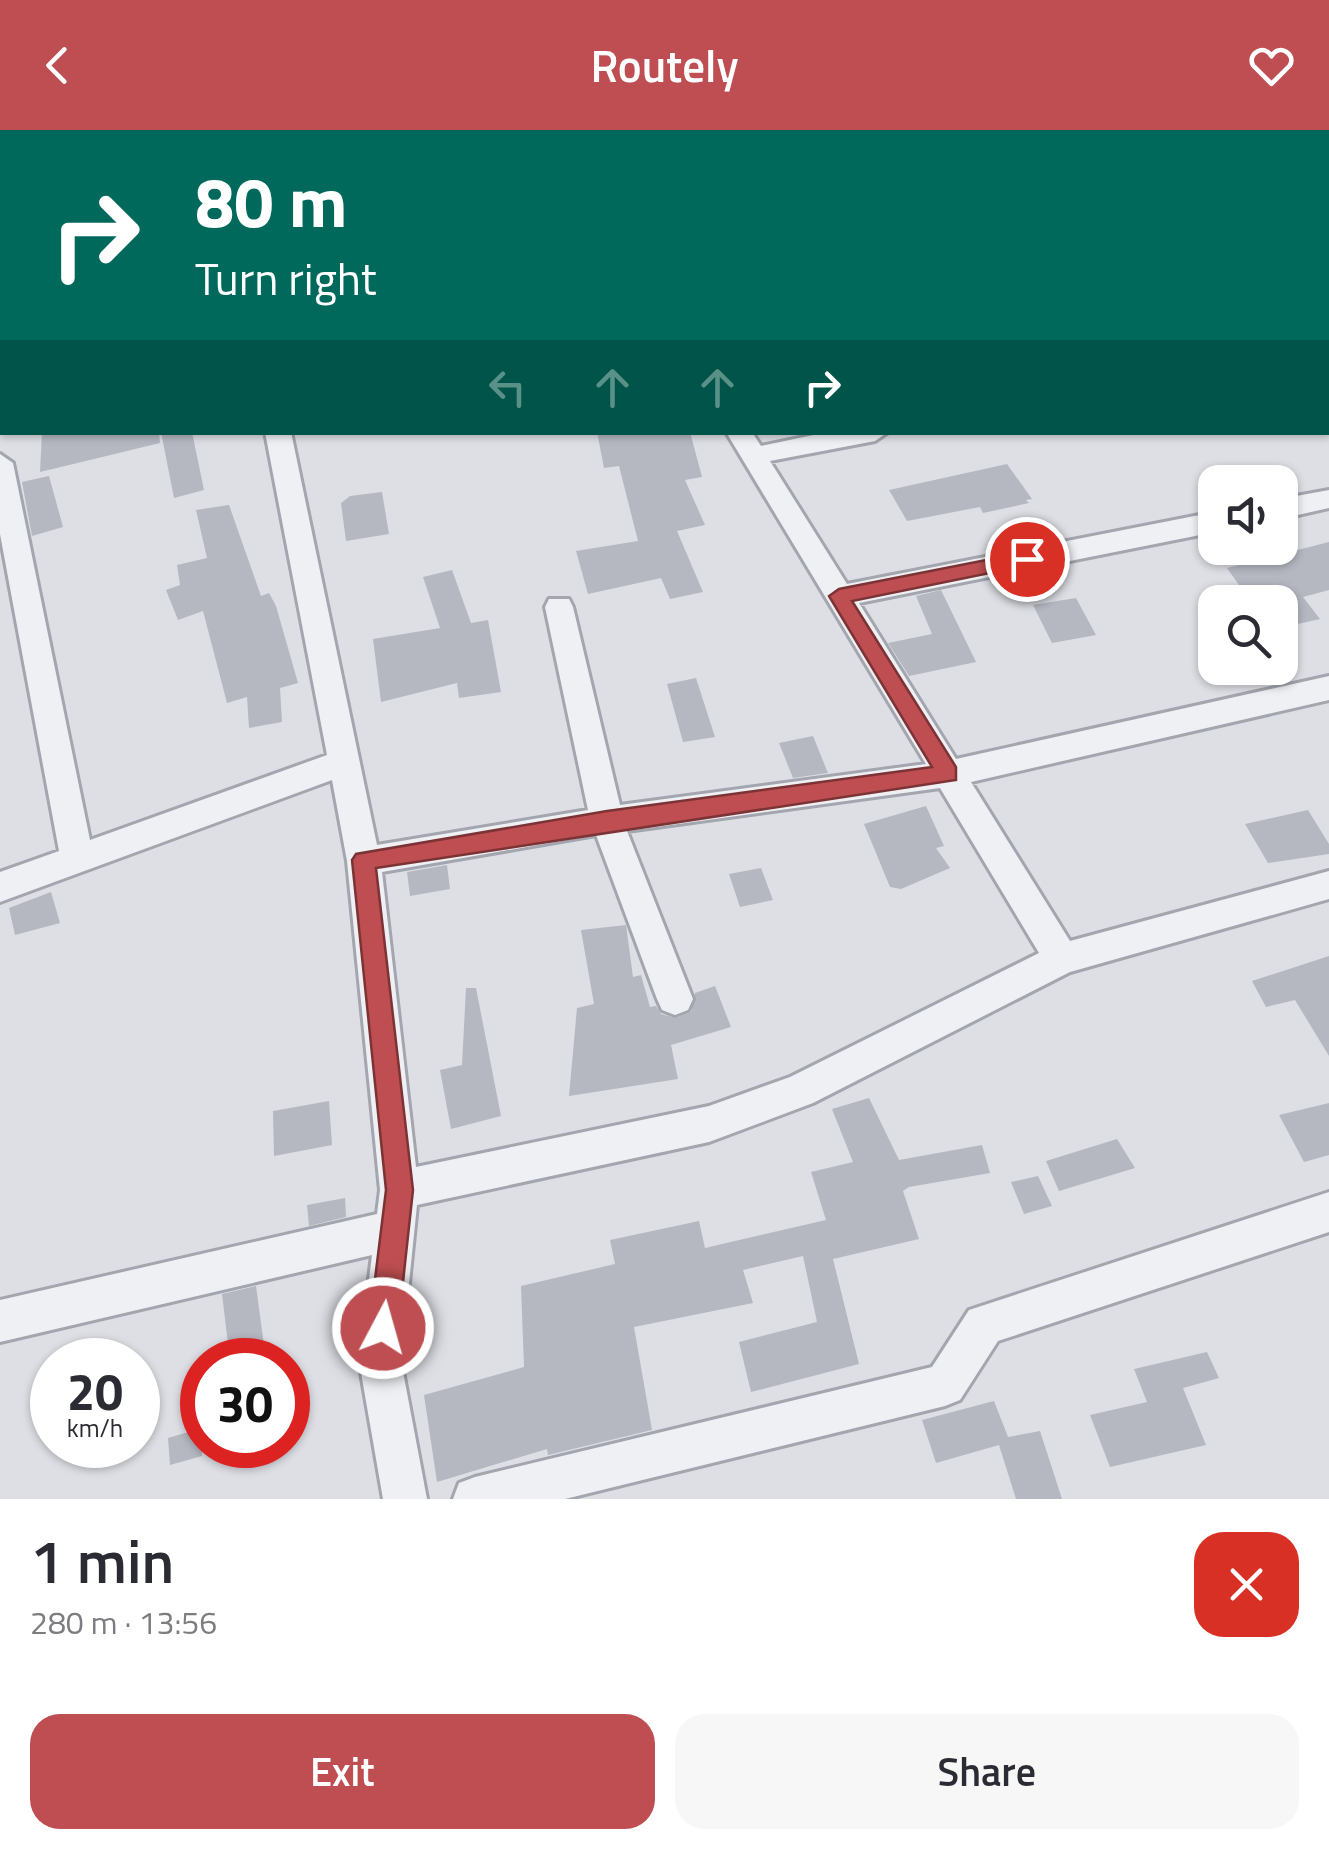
<!DOCTYPE html>
<html lang="en">
<head>
<meta charset="utf-8">
<style>
  :root { --surface:#fff; --page:#f7f7f7; --text:#2b2b33; --muted:#7c7c81; --accent:#be4e51 }
  body { margin:0; font-family:"Titillium Web",sans-serif; background:var(--page); color:var(--text); height:100vh; display:flex; flex-direction:column; font-size:38px; white-space:nowrap }
  * { box-sizing:border-box; margin:0 }
  p { font-size:32px; color:var(--muted) }
  .icon { flex:none; width:55px; height:55px; fill:none; stroke:currentColor; stroke-width:2; stroke-linecap:round; stroke-linejoin:round }
  .map { position:relative; height:1369px; overflow:hidden }
  .drawer { display:flex; flex-direction:column; background:var(--surface); flex:1 }
  .drawer>* { flex:none }
  .banner { position:absolute; left:0px; top:0px; width:1330px; height:305px; box-shadow:0 2px 8px #0004; background:#00695c; color:#fff; overflow:hidden }
  .buttons { position:absolute; left:1198px; top:335px; display:grid; gap:20px }
  .buttons a { display:grid; place-items:center; width:100px; height:100px; border-radius:20px; background:var(--surface); box-shadow:0 2px 8px #0004; font-size:50px }
  .speed { position:absolute; left:30px; top:1208px; display:flex; gap:20px; font-size:50px; font-weight:700; text-align:center }
  .speed>* { display:grid; place-content:center; width:130px; height:130px; border-radius:50%; background:var(--surface); box-shadow:0 2px 8px #0004; line-height:1 }
  .speed small { font-size:25px; font-weight:400 }
  .speed .limit { border:15px solid #d22; background:#fff; color:#111 }
  .pin { position:absolute; display:grid; place-items:center; width:85px; height:85px; color:#fff; margin:-42px; border:5px solid #fff; border-radius:50%; box-shadow:0 2px 10px #0007 }
  .me { position:absolute; width:110px; margin:-55px; rotate:6deg; stroke-linejoin:round; filter:drop-shadow(0 0 8px #0008) }
  .turn { display:flex; align-items:center; gap:35px; height:210px; padding:0 30px; font-size:45px }
  .turn .icon { width:130px; height:130px; stroke-width:2.5 }
  .turn b { display:block; font-size:70px; line-height:85px }
  .lanes { display:flex; align-items:center; height:95px; padding:0 30px; background:#0003; justify-content:center; gap:50px; direction:ltr }
  .lanes .off { opacity:.35 }
  .round { display:grid; place-items:center; flex:none; width:105px; height:105px; border-radius:30px; background:var(--page) }
  .headline { display:flex; align-items:center; justify-content:space-between; height:170px; padding:0 30px }
  h1 { font-size:60px; font-weight:600; line-height:75px }
  .button { display:flex; gap:20px; margin-top:auto; padding:20px 30px }
  .button a { flex:1; height:115px; border-radius:30px; background:var(--accent); color:#fff; font-size:40px; font-weight:600; line-height:115px; text-align:center }
  .button a+a { background:var(--page); color:var(--text) }
  header { display:flex; justify-content:space-between; align-items:center; height:130px; padding:0 30px; background:var(--accent); color:#fff; font-size:45px; font-weight:600 }
  .map>svg:first-child { display:block }
  .building { fill:#b5b8c1 }
  .lines { fill:none; stroke-linecap:round; stroke-linejoin:round }
  .minor-casing { stroke:#a3a6ae; stroke-width:6 }
  .minor { fill:#eff0f4; fill-rule:evenodd }
  .route { fill:#be4e51; stroke:#7c3335; stroke-width:2.5 }
</style>
</head>
<body>
<header><svg class="icon" aria-label="back" viewBox="0 0 24 24"><path d="M15 5l-7 7 7 7"/></svg>Routely<svg class="icon" aria-label="heart" viewBox="0 0 24 24"><path d="M12 20l-8-8c-3-5 5-10 8-4 3-6 11-1 8 4z"/></svg></header>
<div class="map">
<svg width="1329" height="1369" viewBox="0 0 1329 1369">
  <rect width="100%" height="100%" fill="#dddfe5"/>
  <!-- building -->
  <path class="building" d="M 42,302 L 159,302 L 160,313 L 40,342 Z
    M 161,302 L 192,302 L 204,360 L 174,368 Z
    M 597,302 L 690,302 L 702,347 L 685,350 L 705,395 L 677,401 L 703,462 L 670,469 L 661,448 L 588,464 L 576,421 L 638,411 L 619,336 L 604,338 Z
    M 1007,334 L 1032,369 L 1026,370 L 1029,373 L 983,383 L 980,377 L 907,391 L 889,360 Z
    M 49,346 L 63,397 L 32,406 L 22,352 Z
    M 382,362 L 389,404 L 346,411 L 341,373 L 350,366 Z
    M 229,375 L 261,466 L 269,463 L 276,476 L 298,553 L 280,558 L 282,592 L 249,598 L 247,567 L 227,573 L 203,481 L 178,490 L 166,460 L 180,455 L 177,435 L 207,428 L 196,380 Z
    M 1329,412 L 1329,460 L 1303,467 L 1320,489 L 1280,498 L 1280,472 L 1251,472 L 1227,438 Z
    M 452,440 L 471,493 L 488,490 L 501,562 L 459,568 L 457,553 L 381,572 L 373,509 L 440,498 L 423,447 Z
    M 941,460 L 976,532 L 909,546 L 888,513 L 932,504 L 916,466 Z
    M 1076,468 L 1096,505 L 1052,513 L 1033,475 Z
    M 696,548 L 715,607 L 683,612 L 667,554 Z
    M 813,606 L 828,643 L 793,648 L 779,613 Z
    M 926,676 L 944,716 L 936,718 L 950,738 L 901,759 L 890,757 L 864,694 Z
    M 1308,680 L 1329,714 L 1329,724 L 1268,733 L 1245,694 Z
    M 447,735 L 450,759 L 410,766 L 407,742 Z
    M 761,738 L 773,770 L 740,777 L 729,744 Z
    M 51,762 L 60,793 L 15,805 L 9,778 Z
    M 626,795 L 633,847 L 641,845 L 650,877 L 656,876 L 661,884 L 676,888 L 691,882 L 695,863 L 715,856 L 731,897 L 671,915 L 678,949 L 569,966 L 577,878 L 594,874 L 581,800 Z
    M 1329,826 L 1329,926 L 1295,870 L 1266,877 L 1252,851 Z
    M 466,858 L 476,858 L 501,986 L 451,999 L 440,940 L 462,935 Z
    M 869,968 L 899,1030 L 982,1015 L 990,1043 L 909,1057 L 903,1061 L 919,1109 L 833,1129 L 859,1234 L 751,1262 L 739,1212 L 817,1192 L 803,1126 L 743,1140 L 753,1173 L 634,1197 L 652,1300 L 548,1325 L 547,1319 L 437,1352 L 424,1265 L 524,1237 L 521,1156 L 615,1134 L 610,1110 L 699,1091 L 705,1118 L 826,1090 L 811,1042 L 853,1032 L 832,979 Z
    M 329,971 L 332,1015 L 274,1026 L 273,981 Z
    M 1329,973 L 1329,1025 L 1304,1032 L 1279,985 Z
    M 1117,1009 L 1135,1038 L 1059,1061 L 1046,1031 Z
    M 1038,1046 L 1052,1076 L 1024,1084 L 1011,1052 Z
    M 345,1068 L 346,1087 L 309,1096 L 307,1075 Z
    M 256,1156 L 266,1230 L 230,1230 L 222,1164 Z
    M 1207,1222 L 1219,1248 L 1183,1258 L 1206,1315 L 1110,1337 L 1090,1285 L 1147,1272 L 1134,1239 Z
    M 994,1271 L 1008,1307 L 1040,1301 L 1062,1369 L 1016,1369 L 999,1315 L 936,1333 L 922,1290 Z
    M 202,1298 L 202,1326 L 170,1335 L 168,1308 Z"/>
  <g class="lines">
    <defs>
      <path id="minor" d="M 227,0 L 227,2 L 207,2 L 207,0 Z
        M 385,0 L 405,0 L 405,2 L 385,2 Z
        M 710,0 L 730,0 L 731,2 L 711,2 Z
        M 0,73 L 2,73 L 2,87 L 0,87 Z
        M 1328,205 L 1329,206 L 1329,223 L 1328,222 Z
        M 265,302 L 291,302 L 377,715 L 588,680 L 545,477 L 549,469 L 569,469 L 573,477 L 620,675 L 926,634 L 726,302 L 752,302 L 761,316 L 828,302 L 888,302 L 875,311 L 770,331 L 847,454 L 1215,382 L 1215,402 L 859,473 L 956,629 L 1329,546 L 1329,570 L 971,652 L 1070,811 L 1329,741 L 1329,769 L 1070,842 L 813,973 L 709,1012 L 417,1075 L 401,1231 L 427,1369 L 383,1369 L 359,1231 L 372,1125 L 0,1212 L 0,1170 L 377,1084 L 380,1060 L 347,731 L 332,650 L 0,772 L 0,742 L 59,721 L 0,404 L 0,324 L 13,333 L 90,710 L 327,625 ZM 940,658 L 1039,823 L 790,947 L 709,976 L 416,1037 L 382,742 L 596,705 L 657,869 L 662,880 L 675,885 L 688,880 L 693,869 L 627,701 Z
        M 1329,360 L 1329,378 L 1280,389 L 1280,369 Z
        M 1329,1062 L 1329,1102 L 998,1211 L 960,1270 L 945,1276 L 565,1369 L 453,1369 L 459,1353 L 475,1347 L 932,1237 L 969,1180 Z"/>
    </defs>
    <!-- minor casing -->
    <use href="#minor" class="minor-casing"/>
    <!-- minor -->
    <use href="#minor" class="minor"/>
  </g>
  <!-- route -->
  <path class="route" d="M 1027,422 L 1037,429 L 1034,434 L 852,471 L 956,637 L 956,650 L 376,738 L 413,1060 L 398,1198 L 393,1209 L 383,1213 L 373,1209 L 369,1198 L 386,1060 L 352,730 L 356,724 L 607,681 L 932,637 L 829,466 L 839,459 Z"/>
</svg>
<div class="buttons">
<a><svg class="icon" aria-label="sound" viewBox="0 0 24 24"><path d="M4 9h4l5-4v14l-5-4H4zM17 9q2 3 0 6"/></svg></a>
<a><svg class="icon" aria-label="search" viewBox="0 0 24 24"><circle cx="10" cy="10" r="6"/><path d="M15 15l6 6"/></svg></a>
</div>
<div class="speed"><div>20<small>km/h</small></div><div class="limit">30</div></div>
<div class="pin" style="left:1027px;top:429px;background:#d93025"><svg class="icon" aria-label="arrive" viewBox="0 0 24 24"><path d="M6 21V4h12l-3 4 3 4H6"/></svg></div>
<svg class="me" style="left:383px;top:1198px" viewBox="-20 -20 40 40"><circle r="17" fill="#be4e51" stroke="#fff" stroke-width="3"/><path d="M0-11L8 9 0 5-8 9z" fill="#fff"/></svg>
<div class="banner">
<div class="turn"><svg class="icon" aria-label="right" viewBox="0 0 24 24"><path d="M7 20v-9h11M14 6l5 5-5 5"/></svg><div><b>80 m</b>Turn right</div></div>
<div class="lanes"><svg class="icon off" aria-label="left" viewBox="0 0 24 24"><path d="M17 20v-9H6M10 6l-5 5 5 5"/></svg><svg class="icon off" aria-label="ahead" viewBox="0 0 24 24"><path d="M12 20V5M6 11l6-6 6 6"/></svg><svg class="icon off" aria-label="ahead" viewBox="0 0 24 24"><path d="M12 20V5M6 11l6-6 6 6"/></svg><svg class="icon" aria-label="right" viewBox="0 0 24 24"><path d="M7 20v-9h11M14 6l5 5-5 5"/></svg></div>
</div>
</div>
<section class="drawer">
<div class="headline"><div><h1>1 min</h1><p>280 m · 13:56</p></div><a class="round" style="background:#d93025;color:#fff"><svg class="icon" aria-label="close" viewBox="0 0 24 24"><path d="M6 6l12 12M18 6L6 18"/></svg></a></div>
<div class="button"><a>Exit</a><a>Share</a></div>
</section>
</body>
</html>
